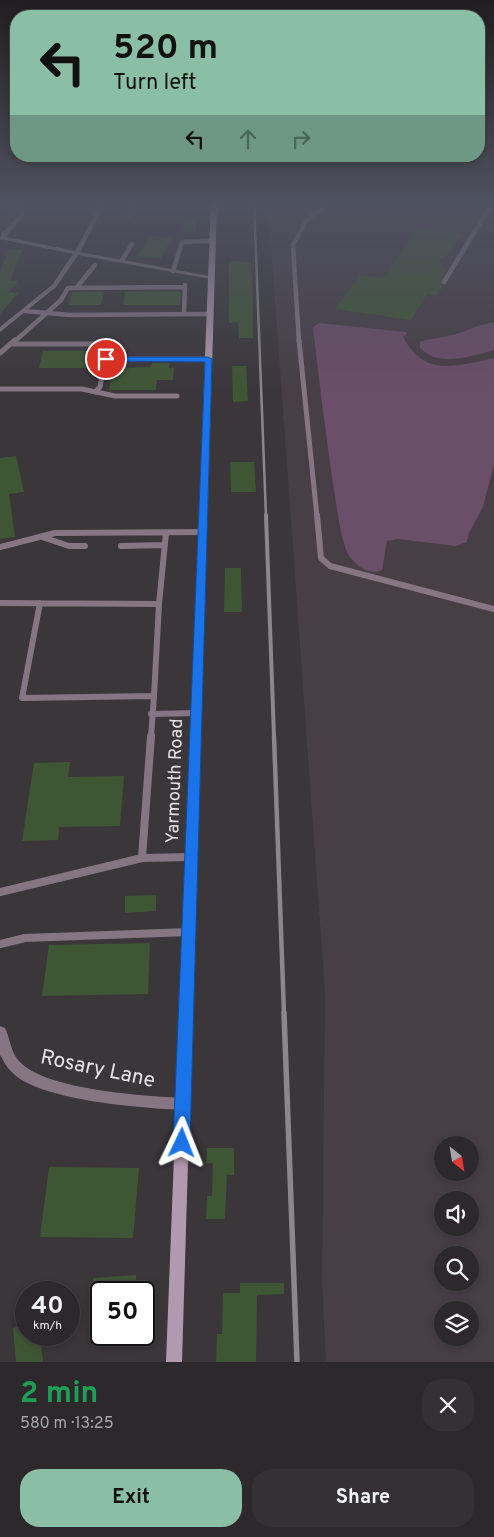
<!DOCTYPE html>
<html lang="en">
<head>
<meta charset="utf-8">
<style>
  :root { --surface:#2c282c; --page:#343034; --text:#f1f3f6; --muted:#a6a6a9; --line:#484448; --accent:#8abfa5 }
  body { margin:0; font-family:Overpass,sans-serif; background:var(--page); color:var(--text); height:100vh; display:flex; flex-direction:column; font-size:19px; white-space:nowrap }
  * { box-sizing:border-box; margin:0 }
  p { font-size:16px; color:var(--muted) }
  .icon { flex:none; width:28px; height:28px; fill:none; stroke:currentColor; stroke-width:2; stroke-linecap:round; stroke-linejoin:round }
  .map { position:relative; height:1362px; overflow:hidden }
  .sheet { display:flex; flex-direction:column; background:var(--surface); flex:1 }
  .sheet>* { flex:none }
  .banner { position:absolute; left:10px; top:10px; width:475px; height:152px; border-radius:20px; box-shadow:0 2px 8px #0003,0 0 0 1px var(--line); background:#8abfa5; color:#111; overflow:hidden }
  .needle { width:32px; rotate:150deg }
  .fabs { position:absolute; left:434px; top:1136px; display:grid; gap:10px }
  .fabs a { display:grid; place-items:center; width:45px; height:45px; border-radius:50%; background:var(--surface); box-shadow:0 2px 8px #0003,0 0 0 1px var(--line); font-size:25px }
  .speed { position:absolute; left:15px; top:1281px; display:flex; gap:10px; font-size:25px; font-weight:700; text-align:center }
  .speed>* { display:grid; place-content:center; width:65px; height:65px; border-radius:50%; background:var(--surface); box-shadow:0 2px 8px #0003,0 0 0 1px var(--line); line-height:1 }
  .speed small { font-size:12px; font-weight:400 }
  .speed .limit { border:2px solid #111; border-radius:8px; background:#fff; color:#111 }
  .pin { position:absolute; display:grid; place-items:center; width:42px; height:42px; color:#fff; margin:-21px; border:2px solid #fff; border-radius:50%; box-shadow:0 1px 5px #0007 }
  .me { position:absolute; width:55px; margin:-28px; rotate:2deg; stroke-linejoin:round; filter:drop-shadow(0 0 4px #0008) }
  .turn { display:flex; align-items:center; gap:18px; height:105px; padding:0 20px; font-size:22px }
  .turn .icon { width:65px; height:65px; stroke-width:2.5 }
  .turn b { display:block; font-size:35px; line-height:42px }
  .lanes { display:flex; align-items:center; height:48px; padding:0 20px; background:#0003; justify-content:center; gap:25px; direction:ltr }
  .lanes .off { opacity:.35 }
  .round { display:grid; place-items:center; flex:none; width:52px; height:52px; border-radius:20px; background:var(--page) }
  .overview { display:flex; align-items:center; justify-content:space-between; height:85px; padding:0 20px }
  h1 { font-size:30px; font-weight:700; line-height:38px; color:#1e9e55 }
  .primary-button { display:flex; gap:10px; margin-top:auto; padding:10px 20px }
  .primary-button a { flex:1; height:58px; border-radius:20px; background:var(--accent); color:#111; font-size:20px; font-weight:700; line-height:58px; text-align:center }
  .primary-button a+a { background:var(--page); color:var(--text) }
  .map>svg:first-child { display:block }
  .built { fill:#473e46; fill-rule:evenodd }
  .green { fill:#6b4e68 }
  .building { fill:#3f5634 }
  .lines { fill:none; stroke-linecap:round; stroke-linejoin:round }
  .service-far3 { stroke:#867684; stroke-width:4.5 }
  .service-far2 { stroke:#867684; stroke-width:5 }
  .service-far1 { stroke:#867684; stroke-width:6 }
  .service { stroke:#867684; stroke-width:8 }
  .minor { fill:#867684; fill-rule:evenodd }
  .secondary { fill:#b199af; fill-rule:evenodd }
  .rail-far3 { stroke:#8b878b; stroke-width:2.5 }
  .rail-far2 { stroke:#8b878b; stroke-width:4 }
  .rail-far1 { stroke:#8b878b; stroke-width:4.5 }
  .rail { stroke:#8b878b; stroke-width:5.5 }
  .route { fill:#1a73e8; stroke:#114b97 }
  .labels { text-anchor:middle; stroke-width:4; stroke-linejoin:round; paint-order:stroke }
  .street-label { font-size:18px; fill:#e7e4e7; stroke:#3a363a }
  .near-street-label { font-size:21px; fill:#e7e4e7; stroke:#3a363a }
</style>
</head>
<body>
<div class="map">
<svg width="494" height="1362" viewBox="0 0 494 1362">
  <rect width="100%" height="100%" fill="#3a363a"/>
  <!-- built -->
  <path class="built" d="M 268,202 L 494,202 L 494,1362 L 326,1362 L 322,1284 L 325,993 ZM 442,1145 L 470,1145 L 470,1172 L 442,1172 ZM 442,1200 L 470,1200 L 470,1228 L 442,1228 ZM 442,1255 L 470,1255 L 470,1282 L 442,1282 ZM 442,1310 L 470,1310 L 470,1338 L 442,1338 Z"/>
  <!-- green -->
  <path class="green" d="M 319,323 L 406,332 L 407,334 L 403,337 C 425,378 456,366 494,358 L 494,464 L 483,507 L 469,533 L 467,542 L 456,546 L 397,539 L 387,541 L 382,570 C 371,576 357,567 350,557 C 341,545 337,506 334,491 C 326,436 319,382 313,327 Z
    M 490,323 L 494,323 L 494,350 C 470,356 440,368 420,348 L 420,342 C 431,338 441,338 452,335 C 465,332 476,325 490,323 Z"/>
  <!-- building -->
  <path class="building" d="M 123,202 L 141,202 L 130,220 L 120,220 Z
    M 184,219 L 196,219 L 196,231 L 183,232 Z
    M 418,228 L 465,234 L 444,258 L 439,260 L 446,270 L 440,280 L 443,286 L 437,295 L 427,294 L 411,320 L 335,309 L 360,275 L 383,278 Z
    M 150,236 L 173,237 L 161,258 L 137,257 Z
    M 9,250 L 22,250 L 10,280 L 18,281 L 9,292 L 18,293 L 0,314 L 0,272 Z
    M 236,261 L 252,263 L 253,338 L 239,338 L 238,322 L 229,323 L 229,263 Z
    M 181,291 L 180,305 L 123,305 L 125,292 Z
    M 72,292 L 104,292 L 101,305 L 69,305 Z
    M 43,351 L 92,351 L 89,368 L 39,368 Z
    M 152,363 L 170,363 L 169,368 L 174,368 L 173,380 L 157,380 L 156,390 L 109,390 L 113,368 L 151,367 Z
    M 232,366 L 246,366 L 248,401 L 233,402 Z
    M 16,456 L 24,492 L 9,494 L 15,537 L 0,539 L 0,458 Z
    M 230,462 L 254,462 L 256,492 L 231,492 Z
    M 225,568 L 241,568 L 242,612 L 224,612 Z
    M 70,762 L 68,777 L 124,776 L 120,826 L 59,827 L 58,840 L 22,841 L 34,763 Z
    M 156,895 L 156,911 L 125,913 L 125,896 Z
    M 150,943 L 148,994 L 42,996 L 49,945 Z
    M 207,1148 L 234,1148 L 234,1175 L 227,1175 L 225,1219 L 206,1219 L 207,1196 L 212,1196 L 213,1163 L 206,1163 Z
    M 49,1167 L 139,1168 L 133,1238 L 40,1237 Z
    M 136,1275 L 136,1292 L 93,1292 L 93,1278 Z
    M 240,1283 L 284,1283 L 284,1294 L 257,1295 L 256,1362 L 216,1362 L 217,1334 L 222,1334 L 223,1293 L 240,1293 Z
    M 26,1325 L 26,1335 L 40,1335 L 43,1362 L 16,1362 L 13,1328 Z"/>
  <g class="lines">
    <!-- service-far3 -->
    <path class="service-far3" d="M 0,206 L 18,207
      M 122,260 L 132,244
      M 173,271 L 182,242 L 212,241
      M 444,282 L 493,202
      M 77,287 L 95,265
      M 25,311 L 70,315 L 210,314
      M 184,314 L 185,285
      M 14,342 L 61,300 L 68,288 L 185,287
      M 299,342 L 293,245 L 307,220 L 329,202"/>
    <!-- service-far2 -->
    <path class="service-far2" d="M 299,340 L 317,517
      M 10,344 L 108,344 L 100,387 L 95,392
      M 0,353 L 15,340
      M 106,359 L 209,359
      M 0,389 L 82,389 L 115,396 L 177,396"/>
    <!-- service-far1 -->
    <path class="service-far1" d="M 317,515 L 321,558 L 330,566 L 494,609
      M 42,537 L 69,546 L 85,546
      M 121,546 L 165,545
      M 0,547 L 55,533 L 203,532
      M 0,603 L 159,604 L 166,533
      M 40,603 L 22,698 L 154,696 L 159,604
      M 151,714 L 197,713
      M 151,737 L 154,696"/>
    <!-- service -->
    <path class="service" d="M 142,858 L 151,736
      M 0,892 L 142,858 L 192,857
      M 0,944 L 25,938 L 189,932"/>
    <!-- minor -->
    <path class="minor" d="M 13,202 L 18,202 L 25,215 L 6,237 L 75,251 L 102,202 L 107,202 L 80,252 L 214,277 L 211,279 L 78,255 L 56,287 L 0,332 L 0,327 L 52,285 L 73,254 L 0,239 L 1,234 L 19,215 Z
      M 0,1026 L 5,1028 C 11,1040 10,1052 20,1062 C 46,1090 145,1096 183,1098 L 188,1099 L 190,1104 L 188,1109 L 183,1110 C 141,1108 48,1101 16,1076 C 10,1071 5,1065 2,1058 L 0,1055 Z"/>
    <!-- secondary -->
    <path class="secondary" d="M 211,202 L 217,202 L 182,1362 L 166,1362 Z"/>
    <!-- rail-far3 -->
    <path class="rail-far3" d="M 254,202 L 266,517"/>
    <!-- rail-far2 -->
    <path class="rail-far2" d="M 266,515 L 274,737"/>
    <!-- rail-far1 -->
    <path class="rail-far1" d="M 274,736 L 284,1014"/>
    <!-- rail -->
    <path class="rail" d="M 284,1013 L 297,1362"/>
  </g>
  <!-- sky -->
  <linearGradient id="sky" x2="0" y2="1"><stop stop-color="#201e20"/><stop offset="0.52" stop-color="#4f5260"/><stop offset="1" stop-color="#4f5260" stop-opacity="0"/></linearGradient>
  <rect width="494" height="392" fill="url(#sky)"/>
  <!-- route -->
  <path class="route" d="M 103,357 L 208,357 L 212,359 L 190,1143 L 187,1149 L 182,1151 L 176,1149 L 173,1143 L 205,362 L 106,361 L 103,361 Z"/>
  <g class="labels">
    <!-- street labels -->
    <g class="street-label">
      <text transform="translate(174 781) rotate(-88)" y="6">Yarmouth Road</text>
    </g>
    <!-- near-street labels -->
    <g class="near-street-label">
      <text transform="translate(98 1068) rotate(12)" y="7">Rosary Lane</text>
    </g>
  </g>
</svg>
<div class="fabs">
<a><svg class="needle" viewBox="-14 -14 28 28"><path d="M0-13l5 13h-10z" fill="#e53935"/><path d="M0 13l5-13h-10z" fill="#a6a6a9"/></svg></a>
<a><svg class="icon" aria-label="sound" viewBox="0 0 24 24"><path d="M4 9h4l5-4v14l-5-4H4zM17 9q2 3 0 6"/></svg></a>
<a><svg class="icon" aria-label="search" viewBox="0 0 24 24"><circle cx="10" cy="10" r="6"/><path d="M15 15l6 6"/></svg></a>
<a><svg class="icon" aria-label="layers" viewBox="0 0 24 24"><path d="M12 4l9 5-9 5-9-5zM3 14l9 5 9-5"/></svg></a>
</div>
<div class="speed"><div>40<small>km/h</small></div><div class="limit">50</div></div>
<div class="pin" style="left:106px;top:359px;background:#d93025"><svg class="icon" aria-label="arrive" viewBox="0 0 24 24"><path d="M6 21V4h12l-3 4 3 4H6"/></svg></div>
<svg class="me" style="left:182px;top:1143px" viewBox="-20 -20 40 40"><path d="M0-17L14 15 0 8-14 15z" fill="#1a73e8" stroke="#fff" stroke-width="4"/></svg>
<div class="banner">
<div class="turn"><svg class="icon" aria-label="left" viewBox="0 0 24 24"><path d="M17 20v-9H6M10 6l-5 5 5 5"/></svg><div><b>520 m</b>Turn left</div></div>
<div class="lanes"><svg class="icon" aria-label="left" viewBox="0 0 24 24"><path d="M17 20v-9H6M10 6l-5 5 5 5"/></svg><svg class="icon off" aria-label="ahead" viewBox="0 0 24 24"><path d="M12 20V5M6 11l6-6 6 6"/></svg><svg class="icon off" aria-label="right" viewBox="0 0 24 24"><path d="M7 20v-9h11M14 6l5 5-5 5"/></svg></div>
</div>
</div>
<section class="sheet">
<div class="overview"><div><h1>2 min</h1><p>580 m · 13:25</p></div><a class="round"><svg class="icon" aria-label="close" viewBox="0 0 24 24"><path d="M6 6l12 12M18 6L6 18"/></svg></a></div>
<div class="primary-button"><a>Exit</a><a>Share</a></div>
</section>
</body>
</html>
